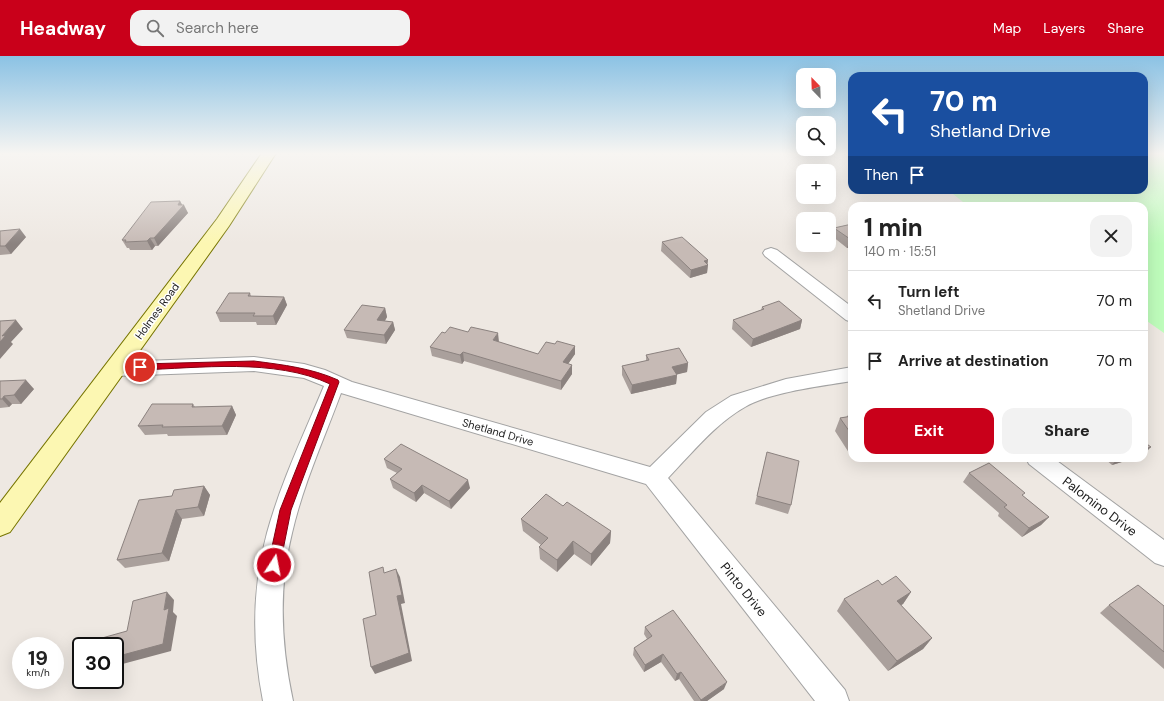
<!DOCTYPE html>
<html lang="en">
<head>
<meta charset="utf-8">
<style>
  :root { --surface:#fff; --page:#f2f2f2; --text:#222; --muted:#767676; --line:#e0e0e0; --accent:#c9001a }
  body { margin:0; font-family:"DM Sans",sans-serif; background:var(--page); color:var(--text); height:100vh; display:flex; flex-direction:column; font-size:15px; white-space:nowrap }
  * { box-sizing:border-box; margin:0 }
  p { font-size:13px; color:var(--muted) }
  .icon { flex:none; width:22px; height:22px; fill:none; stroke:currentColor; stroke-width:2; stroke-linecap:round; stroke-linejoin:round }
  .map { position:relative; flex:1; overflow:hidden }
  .drawer { position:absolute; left:848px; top:146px; width:300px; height:260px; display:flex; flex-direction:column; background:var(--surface); border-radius:12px; box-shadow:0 4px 16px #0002 }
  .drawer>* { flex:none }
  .banner { position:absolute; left:848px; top:16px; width:300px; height:122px; border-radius:12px; box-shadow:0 4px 16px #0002; background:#1a4fa0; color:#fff; overflow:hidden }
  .needle { width:26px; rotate:337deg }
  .controls { position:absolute; left:796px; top:12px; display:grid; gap:8px }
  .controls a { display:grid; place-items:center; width:40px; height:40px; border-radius:8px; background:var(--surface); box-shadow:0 4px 16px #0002; font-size:20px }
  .speed { position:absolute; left:12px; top:581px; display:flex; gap:8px; font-size:20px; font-weight:700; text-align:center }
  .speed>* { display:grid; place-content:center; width:52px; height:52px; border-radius:50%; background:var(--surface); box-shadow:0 4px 16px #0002; line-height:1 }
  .speed small { font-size:10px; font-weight:400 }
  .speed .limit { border:2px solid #111; border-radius:6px; background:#fff; color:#111 }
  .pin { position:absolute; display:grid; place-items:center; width:34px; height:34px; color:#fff; margin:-17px; border:2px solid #fff; border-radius:50%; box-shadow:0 1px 4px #0007 }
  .me { position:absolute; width:44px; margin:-22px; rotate:11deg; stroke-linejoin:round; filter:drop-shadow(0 0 3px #0008) }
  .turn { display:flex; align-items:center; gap:14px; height:84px; padding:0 16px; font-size:18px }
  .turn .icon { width:52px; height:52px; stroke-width:2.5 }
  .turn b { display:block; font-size:28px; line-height:34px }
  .then { display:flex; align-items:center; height:38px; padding:0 16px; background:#0003; gap:8px; font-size:15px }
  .round { display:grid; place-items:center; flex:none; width:42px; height:42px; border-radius:12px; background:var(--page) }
  .headline { display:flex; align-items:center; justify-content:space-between; height:68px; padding:0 16px }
  h1 { font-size:24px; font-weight:800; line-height:30px }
  .primary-button { display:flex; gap:8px; margin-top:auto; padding:8px 16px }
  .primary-button a { flex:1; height:46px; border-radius:12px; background:var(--accent); color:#fff; font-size:16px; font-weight:800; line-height:46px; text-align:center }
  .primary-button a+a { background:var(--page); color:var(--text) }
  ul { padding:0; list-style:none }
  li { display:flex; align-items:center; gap:12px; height:60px; padding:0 16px; border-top:1px solid var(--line) }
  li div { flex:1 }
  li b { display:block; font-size:15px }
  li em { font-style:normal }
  header { display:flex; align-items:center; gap:24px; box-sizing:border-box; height:56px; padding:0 20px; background:var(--accent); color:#fff }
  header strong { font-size:19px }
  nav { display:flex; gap:22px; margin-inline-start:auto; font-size:14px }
  .search { width:280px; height:36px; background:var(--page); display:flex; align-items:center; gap:10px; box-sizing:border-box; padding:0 14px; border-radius:12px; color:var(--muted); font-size:15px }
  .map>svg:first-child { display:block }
  .park { fill:#befcbb }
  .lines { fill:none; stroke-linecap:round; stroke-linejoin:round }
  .street-casing { stroke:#a3a3a3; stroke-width:2 }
  .secondary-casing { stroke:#777500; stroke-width:2 }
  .street { fill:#fff; fill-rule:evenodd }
  .secondary { fill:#fcf7b2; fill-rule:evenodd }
  .wall { fill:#aaa09c }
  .shaded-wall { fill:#8b827f }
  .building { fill:#c6bab5; stroke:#8b827f }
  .route { fill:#c9001a; stroke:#830011 }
  .labels { text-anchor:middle; stroke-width:3; stroke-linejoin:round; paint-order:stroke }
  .street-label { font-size:11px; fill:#1c1c1c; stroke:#fff }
  .near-street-label { font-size:13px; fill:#1c1c1c; stroke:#fff }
</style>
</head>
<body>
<header>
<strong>Headway</strong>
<div class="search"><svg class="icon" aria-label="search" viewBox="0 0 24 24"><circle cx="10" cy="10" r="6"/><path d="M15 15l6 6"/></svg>Search here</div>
<nav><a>Map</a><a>Layers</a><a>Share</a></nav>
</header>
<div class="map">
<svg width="1164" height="645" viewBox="0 0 1164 645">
  <rect width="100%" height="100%" fill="#eee8e2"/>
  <!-- park -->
  <path class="park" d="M 1144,97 L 1164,97 L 1164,277 L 1144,263 L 1144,150 L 968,150 L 948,134 L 1144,134 Z"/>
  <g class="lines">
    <defs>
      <path id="street" d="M 771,192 L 777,194 L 852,251 L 852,266 L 846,264 L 765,200 L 763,197 L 765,194 Z
        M 254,301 L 304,308 L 325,314 L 352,326 L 650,411 L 706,356 L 731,340 L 786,323 L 852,311 L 852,325 C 822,330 770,336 745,351 C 715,368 692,397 668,422 L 845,634 L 849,645 L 815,645 L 646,428 L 341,337 C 324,383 303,429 292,477 C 278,533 281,589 293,645 L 263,645 C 252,589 252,532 267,477 C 281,426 304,378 324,330 L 304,322 L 254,315 L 115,320 L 108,318 L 105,313 L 108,308 L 115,306 Z
        M 1026,402 L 1053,402 L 1164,484 L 1164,510 L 1155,507 L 1029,408 Z"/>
      <path id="secondary" d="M 262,97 L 276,97 L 229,170 L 10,476 L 0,480 L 0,447 L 217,163 Z"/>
    </defs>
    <!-- street casing -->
    <use href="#street" class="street-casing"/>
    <!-- secondary casing -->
    <use href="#secondary" class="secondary-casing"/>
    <!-- street -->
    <use href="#street" class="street"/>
    <!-- secondary -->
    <use href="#secondary" class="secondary"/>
  </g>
  <!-- wall -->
  <path class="wall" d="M 182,149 L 188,157 L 158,190 L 155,190 L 152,194 L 130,194 L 129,192 L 127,192 L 122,184 Z
    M 852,168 L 852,192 L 851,191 L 847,192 L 832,180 L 834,172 Z
    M 0,175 L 26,181 L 11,198 L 0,199 Z
    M 662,186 L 708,204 L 707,217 L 690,222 L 661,195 Z
    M 250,237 L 251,240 L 284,241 L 287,249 L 276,269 L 257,269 L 256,266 L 220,266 L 216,257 Z
    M 762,251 L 802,264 L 800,273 L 751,291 L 732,273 L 733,264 L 761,254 Z
    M 385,252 L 387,261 L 385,265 L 393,266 L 395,274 L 386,288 L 347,282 L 344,274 Z
    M 445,277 L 499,286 L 538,298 L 555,288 L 575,290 L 575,298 L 568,308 L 572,309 L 572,318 L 561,334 L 464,305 L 462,308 L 432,300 L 430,291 Z
    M 646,299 L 688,307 L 687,316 L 677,318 L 677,319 L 676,328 L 631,338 L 622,319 L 622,310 L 646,305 Z
    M 0,325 L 34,333 L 21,348 L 12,348 L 9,351 L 0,352 Z
    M 193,348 L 195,351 L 232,350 L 236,359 L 227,379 L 168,380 L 167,378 L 145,379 L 138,370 Z
    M 852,349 L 852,399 L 851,400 L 835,375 L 840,362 L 847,361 Z
    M 767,396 L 791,449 L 788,458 L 755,448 L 765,405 Z
    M 1104,402 L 1135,402 L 1112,409 Z
    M 384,403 L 470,432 L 451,453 L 424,437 L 416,446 L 393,432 L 390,423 L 397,417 L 387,412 Z
    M 969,417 L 1023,440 L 1049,461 L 1041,469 L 1022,481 L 998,460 L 999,457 L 963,426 Z
    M 204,430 L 210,439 L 204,460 L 182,463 L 169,505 L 125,512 L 117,504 L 172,440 Z
    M 563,450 L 611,475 L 610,487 L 591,510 L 574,498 L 557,516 L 540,503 L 539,491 L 541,489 L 523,475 L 521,463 Z
    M 882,529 L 911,536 L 903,548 L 901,549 L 932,582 L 923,593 L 888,615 L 837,555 L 844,543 Z
    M 1109,549 L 1164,550 L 1164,613 L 1100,557 Z
    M 645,571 L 724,633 L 707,645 L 694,645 L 679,623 L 675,625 L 661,606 L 644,616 L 633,599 L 634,592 L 647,583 L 644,578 Z"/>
  <!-- shaded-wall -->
  <path class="shaded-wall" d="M 180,145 L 183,150 L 184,149 L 188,157 L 158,190 L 154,182 Z
    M 20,173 L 26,181 L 11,198 L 5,190 Z
    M 150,182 L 155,190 L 152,194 L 147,185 Z
    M 850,183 L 852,183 L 852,187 L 851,191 L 847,192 Z
    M 708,204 L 707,209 L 708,209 L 707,217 L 690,222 L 691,214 L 704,205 Z
    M 284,241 L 287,249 L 276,269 L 273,260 Z
    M 385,252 L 387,261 L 380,272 L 377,264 Z
    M 16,264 L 23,273 L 11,286 L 13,288 L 0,303 L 0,286 L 2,280 Z
    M 802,264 L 800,273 L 751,291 L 753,283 Z
    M 393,266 L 395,274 L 386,288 L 384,279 Z
    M 498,277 L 499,286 L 493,284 Z
    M 575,290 L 575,298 L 563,315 L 563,306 Z
    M 463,296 L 464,305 L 462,308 L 460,299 Z
    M 688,307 L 687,316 L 671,320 L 672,311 Z
    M 572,309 L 572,318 L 561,334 L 561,325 Z
    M 677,319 L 676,328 L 631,338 L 632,329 Z
    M 26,324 L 34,333 L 21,348 L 14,339 Z
    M 4,340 L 12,348 L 9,351 L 2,343 Z
    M 232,350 L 236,359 L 227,379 L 222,370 Z
    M 1151,391 L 1144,398 L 1144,393 Z
    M 1118,402 L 1135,402 L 1112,409 Z
    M 468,424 L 470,432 L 451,453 L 449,445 Z
    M 422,429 L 424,437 L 416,446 L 414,437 Z
    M 204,430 L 210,439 L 204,460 L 198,451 Z
    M 176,454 L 182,463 L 169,505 L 162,497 Z
    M 1049,461 L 1041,469 L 1022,481 L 1029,472 Z
    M 611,475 L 610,487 L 591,510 L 591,498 Z
    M 573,485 L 574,498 L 557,516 L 557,504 Z
    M 396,513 L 400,521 L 405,547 L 401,548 L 412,605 L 375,618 L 371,611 L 397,540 Z
    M 167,536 L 174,544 L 173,556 L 177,560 L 171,595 L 115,610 L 115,601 L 164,554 Z
    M 911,536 L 903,548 L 889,556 L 897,545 Z
    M 932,582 L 923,593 L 888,615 L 897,605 Z
    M 663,598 L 661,606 L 644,616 L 645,609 Z
    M 681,616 L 679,623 L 675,625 L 677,618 Z
    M 727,626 L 724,633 L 707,645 L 700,645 L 701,644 Z"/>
  <!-- building -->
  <path class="building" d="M 180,145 L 178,149 L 184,149 L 154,182 L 150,182 L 147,185 L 125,186 L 126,184 L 122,184 L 151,146 Z
    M 852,168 L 852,183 L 850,183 L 834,172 Z
    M 20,173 L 5,190 L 0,190 L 0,175 Z
    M 682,181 L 708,204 L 704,205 L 708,209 L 691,214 L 662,186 Z
    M 229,237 L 250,237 L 248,240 L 284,241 L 273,260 L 253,260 L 255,257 L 216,257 Z
    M 779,245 L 802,264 L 753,283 L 733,264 L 764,253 L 762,251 Z
    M 362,249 L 385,252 L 377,264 L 393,266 L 384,279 L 344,274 Z
    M 16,264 L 2,280 L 6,279 L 0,286 L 0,265 Z
    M 450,271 L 468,276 L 471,271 L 498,277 L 493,284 L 538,298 L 546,286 L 555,288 L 557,285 L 575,290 L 563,306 L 572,309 L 561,325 L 463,296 L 460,299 L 430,291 L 442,276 L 445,277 Z
    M 679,292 L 688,307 L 672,311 L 677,319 L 632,329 L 622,310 L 649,304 L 646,299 Z
    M 26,324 L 14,339 L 4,340 L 2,343 L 0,343 L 0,325 Z
    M 152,348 L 193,348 L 192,351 L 232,350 L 222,370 L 162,371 L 163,369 L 138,370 Z
    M 852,360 L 852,379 L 840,362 Z
    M 1144,386 L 1151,391 L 1144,393 Z
    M 401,388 L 468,424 L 449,445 L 422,429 L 414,437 L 390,423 L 402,413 L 384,403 Z
    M 767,396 L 799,405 L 791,449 L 757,440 Z
    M 989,407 L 1025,437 L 1022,439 L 1049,461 L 1029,472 L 1004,451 L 1007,449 L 969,417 Z
    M 204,430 L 198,451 L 176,454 L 162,497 L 117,504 L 139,444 L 172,440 L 174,434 Z
    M 546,438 L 563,450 L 567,446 L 611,475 L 591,498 L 573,485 L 557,504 L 539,491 L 548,482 L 521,463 Z
    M 383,511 L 384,517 L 396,513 L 402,539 L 397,540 L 409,597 L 371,611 L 363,563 L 376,559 L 369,516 Z
    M 896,520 L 911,536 L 897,545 L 932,582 L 897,605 L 844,543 L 878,524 L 882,529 Z
    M 1138,529 L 1164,550 L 1164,596 L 1109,549 Z
    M 167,536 L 164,554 L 169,552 L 163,588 L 115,601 L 115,590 L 100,590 L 102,582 L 127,575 L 133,545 Z
    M 673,554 L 727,626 L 701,644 L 681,616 L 677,618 L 663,598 L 645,609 L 634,592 L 652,580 L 645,571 Z"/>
  <!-- sky -->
  <linearGradient id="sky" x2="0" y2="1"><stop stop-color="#8bc2e4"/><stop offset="0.52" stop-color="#f7f5f2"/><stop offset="1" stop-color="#f7f5f2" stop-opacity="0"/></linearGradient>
  <rect width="1164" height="188" fill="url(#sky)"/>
  <!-- route -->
  <path class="route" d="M 254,305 C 284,309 311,312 338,324 L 339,326 L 291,454 L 280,509 L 278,512 L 274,514 L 270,512 L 268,509 L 280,454 L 330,328 C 275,302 199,312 140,314 L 136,311 L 140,308 Z"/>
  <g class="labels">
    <!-- street labels -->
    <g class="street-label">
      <text transform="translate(157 255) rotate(-54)" y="4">Holmes Road</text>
      <text transform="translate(498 376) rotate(16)" y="4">Shetland Drive</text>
    </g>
    <!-- near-street labels -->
    <g class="near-street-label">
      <text transform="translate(1100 450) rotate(37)" y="5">Palomino Drive</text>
      <text transform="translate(744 533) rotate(51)" y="5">Pinto Drive</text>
    </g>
  </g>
</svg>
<div class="controls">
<a><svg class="needle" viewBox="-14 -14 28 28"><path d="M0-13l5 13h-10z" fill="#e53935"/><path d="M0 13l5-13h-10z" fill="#767676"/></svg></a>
<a><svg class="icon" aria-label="search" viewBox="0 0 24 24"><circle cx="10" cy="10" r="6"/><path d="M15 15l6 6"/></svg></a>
<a>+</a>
<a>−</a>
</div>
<div class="speed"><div>19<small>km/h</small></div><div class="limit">30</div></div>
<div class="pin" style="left:140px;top:311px;background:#d93025"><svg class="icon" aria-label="arrive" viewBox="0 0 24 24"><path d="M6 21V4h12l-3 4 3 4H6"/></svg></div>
<svg class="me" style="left:274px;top:509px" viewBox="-20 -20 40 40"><circle r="17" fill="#c9001a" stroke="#fff" stroke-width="3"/><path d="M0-11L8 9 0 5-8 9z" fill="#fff"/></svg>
<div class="banner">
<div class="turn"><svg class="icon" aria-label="left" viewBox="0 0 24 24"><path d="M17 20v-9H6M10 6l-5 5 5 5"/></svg><div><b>70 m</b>Shetland Drive</div></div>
<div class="then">Then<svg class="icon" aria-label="arrive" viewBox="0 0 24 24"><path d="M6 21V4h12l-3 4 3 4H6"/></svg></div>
</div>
<section class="drawer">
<div class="headline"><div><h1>1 min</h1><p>140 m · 15:51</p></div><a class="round"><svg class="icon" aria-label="close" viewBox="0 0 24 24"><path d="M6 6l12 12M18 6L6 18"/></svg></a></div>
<ul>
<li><svg class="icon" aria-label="left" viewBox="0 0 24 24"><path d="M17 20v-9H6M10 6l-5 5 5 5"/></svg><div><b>Turn left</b><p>Shetland Drive</p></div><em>70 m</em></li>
<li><svg class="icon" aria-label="arrive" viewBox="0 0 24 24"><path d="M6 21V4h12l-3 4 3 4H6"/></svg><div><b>Arrive at destination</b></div><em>70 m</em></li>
</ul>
<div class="primary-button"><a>Exit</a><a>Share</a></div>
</section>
</div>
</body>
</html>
